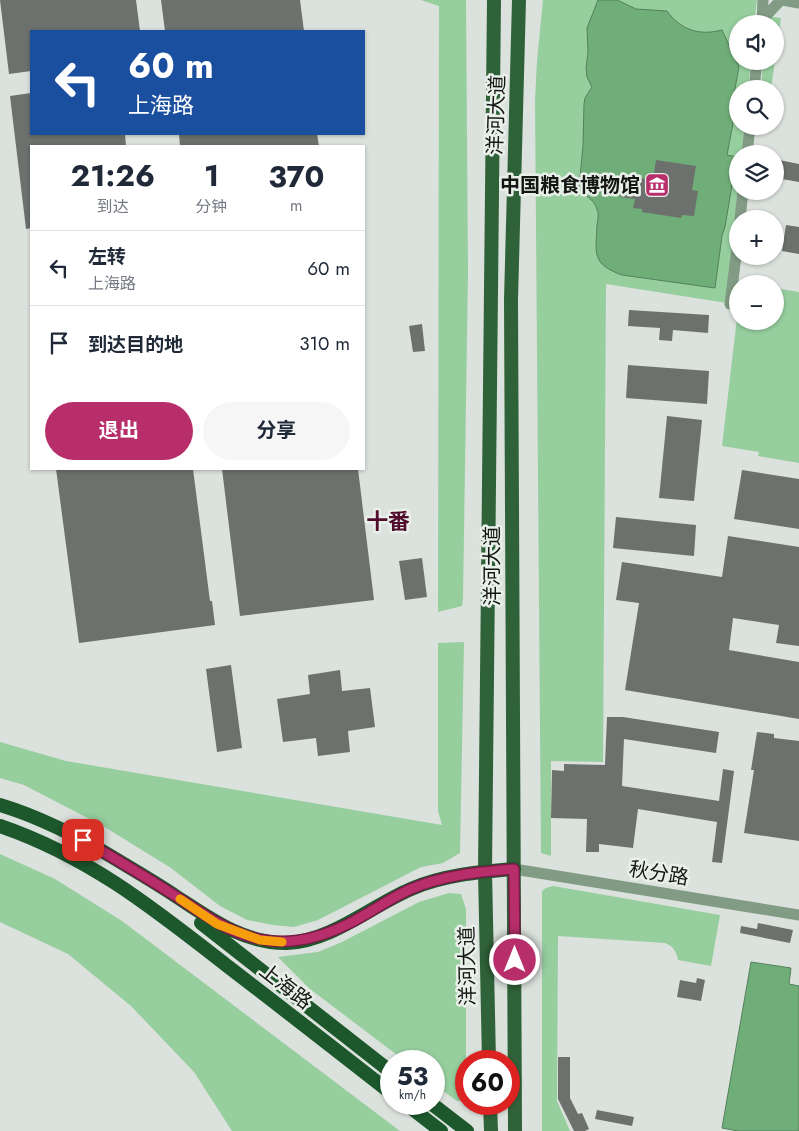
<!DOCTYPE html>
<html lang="zh">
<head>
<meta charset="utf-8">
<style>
  :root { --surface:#fff; --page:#f6f6f7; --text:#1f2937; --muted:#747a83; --line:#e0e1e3; --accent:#b72e6b }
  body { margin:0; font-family:Jost,"Noto Sans SC",sans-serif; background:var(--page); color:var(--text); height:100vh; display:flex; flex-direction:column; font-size:19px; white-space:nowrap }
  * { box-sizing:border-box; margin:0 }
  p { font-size:16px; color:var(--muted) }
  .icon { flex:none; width:28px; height:28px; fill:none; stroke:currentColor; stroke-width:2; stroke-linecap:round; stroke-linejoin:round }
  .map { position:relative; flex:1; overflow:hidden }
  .sheet { position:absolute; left:30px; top:145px; width:335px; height:325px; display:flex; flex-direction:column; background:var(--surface); border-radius:0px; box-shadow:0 1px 4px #0004 }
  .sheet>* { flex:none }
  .banner { position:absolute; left:30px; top:30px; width:335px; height:105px; border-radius:0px; box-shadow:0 1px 4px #0004; background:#1a4fa0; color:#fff; overflow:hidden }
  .fabs { position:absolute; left:729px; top:15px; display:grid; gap:10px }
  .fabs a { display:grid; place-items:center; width:55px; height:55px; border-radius:50%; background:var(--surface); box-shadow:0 1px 4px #0004; font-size:25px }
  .speed { position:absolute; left:380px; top:1050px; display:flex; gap:10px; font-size:25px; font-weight:700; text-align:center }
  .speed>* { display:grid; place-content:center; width:65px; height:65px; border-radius:50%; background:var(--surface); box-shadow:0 1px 4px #0004; line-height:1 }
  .speed small { font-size:12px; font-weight:400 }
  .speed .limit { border:8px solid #d22; background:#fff; color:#111 }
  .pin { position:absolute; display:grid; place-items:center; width:42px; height:42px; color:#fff; margin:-21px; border-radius:10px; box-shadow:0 2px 8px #0006 }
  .me { position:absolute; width:55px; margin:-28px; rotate:0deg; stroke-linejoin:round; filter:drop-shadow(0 0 4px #0008) }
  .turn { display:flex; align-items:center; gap:18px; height:105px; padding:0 15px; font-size:22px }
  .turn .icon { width:65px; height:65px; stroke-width:2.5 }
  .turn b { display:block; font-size:35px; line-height:42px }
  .eta { display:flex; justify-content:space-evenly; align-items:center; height:85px; text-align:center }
  .eta b { font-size:30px; font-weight:700; line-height:35px }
  .action { display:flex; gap:10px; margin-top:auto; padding:10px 15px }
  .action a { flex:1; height:58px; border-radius:30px; background:var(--accent); color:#fff; font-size:20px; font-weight:700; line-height:58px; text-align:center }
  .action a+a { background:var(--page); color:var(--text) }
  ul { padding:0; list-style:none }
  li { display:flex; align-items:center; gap:15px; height:75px; padding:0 15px; border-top:1px solid var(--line) }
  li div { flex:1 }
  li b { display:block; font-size:19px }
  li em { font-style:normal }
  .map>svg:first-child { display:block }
  .green { fill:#96ce9e }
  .water { fill:#70ae79; stroke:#54805b }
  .building { fill:#6c716d }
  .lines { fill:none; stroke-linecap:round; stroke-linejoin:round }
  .minor { stroke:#819b84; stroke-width:11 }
  .primary { stroke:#306239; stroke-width:14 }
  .trunk { stroke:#1c582c; stroke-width:14 }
  .route-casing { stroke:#771e46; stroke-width:12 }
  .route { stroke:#b72e6b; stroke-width:9 }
  .slow { stroke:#f59e0b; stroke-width:9 }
  .labels { text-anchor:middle; stroke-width:5; stroke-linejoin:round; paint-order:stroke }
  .street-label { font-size:20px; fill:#141614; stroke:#e9efe9 }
  .poi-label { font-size:20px; font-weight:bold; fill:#141614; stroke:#e9efe9; text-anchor:end }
  .quarter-label { font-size:22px; font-weight:bold; fill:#500e2c; stroke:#e9efe9 }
</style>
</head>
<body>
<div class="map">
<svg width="799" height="1131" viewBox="0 0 799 1131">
  <rect width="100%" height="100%" fill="#dbe1dc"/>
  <!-- green -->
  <path class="green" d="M 421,0 L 466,0 L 468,271 L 463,598 L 462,606 L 438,612 L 439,6 Z
    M 543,0 L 757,0 L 754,24 L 738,24 L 738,61 L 751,61 L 748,89 L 738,89 L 738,126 L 744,126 L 742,154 L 738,154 L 738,191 L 727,303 L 606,284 L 603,762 L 551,761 L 551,856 L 541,853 L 535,101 L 537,61 Z
    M 773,17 L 781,18 L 771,89 L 761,89 L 763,61 L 775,61 L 775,24 L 767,24 L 769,18 Z
    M 775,288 L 799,292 L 799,463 L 758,456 L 759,452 L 722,446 L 737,318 L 738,321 L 775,321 Z
    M 464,642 L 460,853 L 443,863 L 421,867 L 318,920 L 294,927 L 273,925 L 247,920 L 220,906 L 171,868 L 103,826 L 24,785 L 0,778 L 0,742 L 66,761 L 442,825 L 438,811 L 438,643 Z
    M 0,854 L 55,879 L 122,921 L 400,1131 L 232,1131 L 194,1072 L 131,1006 L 68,954 L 0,922 Z
    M 553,886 L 720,915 L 711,966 L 678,960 C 676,951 674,947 665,943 L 558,936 L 557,1101 L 570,1131 L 542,1131 L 542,891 L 546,888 Z
    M 449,893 L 461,894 L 466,909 L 466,1090 L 465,1097 L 462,1101 L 457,1101 L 434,1084 L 434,1061 L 405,1061 L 310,989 L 278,957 L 318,952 L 342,942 L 419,902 Z"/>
  <!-- water -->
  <path class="water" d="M 598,0 L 617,0 L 636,9 L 667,11 C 681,30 699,36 722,30 L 739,67 L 733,99 L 737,102 L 727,155 L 737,157 L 735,166 L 731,166 L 729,178 L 733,179 L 725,227 L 722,236 L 715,288 L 622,275 C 591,264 596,253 597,225 C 598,219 599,213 597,209 C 594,199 584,196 579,188 L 583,145 L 584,104 L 585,98 L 592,87 L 587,77 L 586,68 L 588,52 L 587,28 Z
    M 751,962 L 791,968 L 789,984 L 799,986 L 799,1131 L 738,1131 L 722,1128 Z"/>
  <!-- building -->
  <path class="building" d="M 0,0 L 136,0 L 140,31 L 31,31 L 31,71 L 9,74 Z
    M 161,0 L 300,0 L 304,31 L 165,31 Z
    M 31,93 L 31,134 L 125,134 L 126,146 L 31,146 L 31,228 L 26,229 L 10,96 Z
    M 179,134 L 317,134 L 319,146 L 180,146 Z
    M 656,160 L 696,166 L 692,190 L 698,191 L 694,216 L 682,215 L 681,218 L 642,212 L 642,209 L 633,208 L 635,199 L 620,197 L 623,175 L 653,180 Z
    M 779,160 L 799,164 L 799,182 L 776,178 Z
    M 786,225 L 799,227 L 799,254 L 782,251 Z
    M 629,310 L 709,315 L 708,333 L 673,330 L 672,341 L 659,340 L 660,328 L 628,326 Z
    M 422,324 L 425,351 L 413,352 L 409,326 Z
    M 628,365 L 709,371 L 707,404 L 626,398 Z
    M 667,416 L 702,420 L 694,501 L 659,498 Z
    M 56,469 L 193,469 L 210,601 L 212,601 L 215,625 L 79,643 Z
    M 222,469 L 358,469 L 374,600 L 240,616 Z
    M 742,470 L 799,479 L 799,529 L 734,519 Z
    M 616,517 L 696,525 L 694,556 L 613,548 Z
    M 728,536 L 799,547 L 799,646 L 776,643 L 779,625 L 733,618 L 729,650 L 799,662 L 799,719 L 625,690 L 639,603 L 616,600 L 622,562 L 722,577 Z
    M 422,558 L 427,597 L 405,600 L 399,561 Z
    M 231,665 L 242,748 L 217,752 L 206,669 Z
    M 340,670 L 342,691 L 370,688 L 375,727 L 348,731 L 350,752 L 318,756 L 316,738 L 283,742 L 277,699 L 310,694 L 308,675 Z
    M 607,717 L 623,717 L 719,732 L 716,753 L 624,739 L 622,786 L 719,801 L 723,769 L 734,771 L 722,863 L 712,862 L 717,822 L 638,809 L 633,848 L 599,844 L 599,852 L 586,852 L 587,819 L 551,818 L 552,770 L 564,771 L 564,764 L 605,765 Z
    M 757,732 L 774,734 L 774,738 L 799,741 L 799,841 L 744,833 L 754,770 L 751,770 Z
    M 758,923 L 793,930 L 790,943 L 740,933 L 741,926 L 757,929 Z
    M 697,978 L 705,980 L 701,1001 L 677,997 L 680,980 L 696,983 Z
    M 558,1057 L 570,1057 L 570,1098 L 578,1114 L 582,1113 L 589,1129 L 585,1131 L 574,1131 L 558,1099 Z
    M 597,1110 L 634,1117 L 632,1126 L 595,1119 Z"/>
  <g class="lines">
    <!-- minor -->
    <path class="minor" d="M 782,0 L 799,3
      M 762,20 L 781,0
      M 762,22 L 763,0
      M 754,89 L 757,61
      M 747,154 L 750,126
      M 740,219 L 743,191
      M 730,304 L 738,240
      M 514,869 L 799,915"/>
    <!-- primary -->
    <path class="primary" d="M 489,1061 L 485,871 L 494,0
      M 490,1104 L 491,1131
      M 515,1131 L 511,300 L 519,0"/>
    <!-- trunk -->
    <path class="trunk" d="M 0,805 C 43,818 81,838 119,861 C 137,872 156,883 174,895 C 208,917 243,944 287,943 C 332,941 371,906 411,889 C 443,875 479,872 514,869
      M 0,826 C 88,856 153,908 226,965 C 281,1007 336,1050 391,1093
      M 201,923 L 391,1072
      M 406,1104 L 441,1131
      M 432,1104 L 467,1131"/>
  </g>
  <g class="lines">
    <defs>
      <path id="route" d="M 83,840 C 114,858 144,876 174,895 C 196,909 217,925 242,934 C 278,948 314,941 348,924 C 369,914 388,899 411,889 C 443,875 479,872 514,869 L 515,960"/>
    </defs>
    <!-- route casing -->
    <use href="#route" class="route-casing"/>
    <!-- route -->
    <use href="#route" class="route"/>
    <!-- slow -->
    <path class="slow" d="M 180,899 L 217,924 L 260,940 L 282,942"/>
  </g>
  <!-- icons -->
  <defs>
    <symbol id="museum-square" viewBox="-11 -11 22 22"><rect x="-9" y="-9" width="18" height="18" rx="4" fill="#b72e6b" stroke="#e9efe9"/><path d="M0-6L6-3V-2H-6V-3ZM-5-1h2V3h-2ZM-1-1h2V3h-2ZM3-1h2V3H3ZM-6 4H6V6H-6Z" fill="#fff"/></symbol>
  </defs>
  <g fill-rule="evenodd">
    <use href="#museum-square" x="643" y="171" width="28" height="28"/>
  </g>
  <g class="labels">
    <!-- street labels -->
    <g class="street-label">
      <text transform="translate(496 115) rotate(-88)" y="7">洋河大道</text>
      <text transform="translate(492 566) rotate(-90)" y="7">洋河大道</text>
      <text transform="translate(659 873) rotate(9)" y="7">秋分路</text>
      <text transform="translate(467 966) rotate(-91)" y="7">洋河大道</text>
      <text transform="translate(286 986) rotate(38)" y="7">上海路</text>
    </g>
    <!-- poi labels -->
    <g class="poi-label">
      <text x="640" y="192">中国粮食博物馆</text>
    </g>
    <!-- quarter labels -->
    <g class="quarter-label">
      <text x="388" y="529">十番</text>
    </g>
  </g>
</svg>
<div class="fabs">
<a><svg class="icon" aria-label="sound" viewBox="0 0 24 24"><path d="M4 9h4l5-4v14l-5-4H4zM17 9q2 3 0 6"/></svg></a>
<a><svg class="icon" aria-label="search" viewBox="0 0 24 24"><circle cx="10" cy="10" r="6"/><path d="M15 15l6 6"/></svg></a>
<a><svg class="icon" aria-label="layers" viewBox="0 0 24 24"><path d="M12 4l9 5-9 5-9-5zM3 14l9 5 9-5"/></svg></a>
<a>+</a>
<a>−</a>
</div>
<div class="speed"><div>53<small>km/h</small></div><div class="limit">60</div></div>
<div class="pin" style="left:83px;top:840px;background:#d93025"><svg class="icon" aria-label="arrive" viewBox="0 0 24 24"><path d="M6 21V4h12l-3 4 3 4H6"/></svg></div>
<svg class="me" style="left:515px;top:960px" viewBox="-20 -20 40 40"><circle r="17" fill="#b72e6b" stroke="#fff" stroke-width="3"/><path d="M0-11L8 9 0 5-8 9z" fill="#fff"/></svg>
<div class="banner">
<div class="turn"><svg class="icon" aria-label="left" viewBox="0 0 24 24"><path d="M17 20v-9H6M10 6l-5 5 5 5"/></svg><div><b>60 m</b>上海路</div></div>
</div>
<section class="sheet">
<div class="eta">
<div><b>21:26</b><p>到达</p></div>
<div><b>1</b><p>分钟</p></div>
<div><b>370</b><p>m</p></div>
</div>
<ul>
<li><svg class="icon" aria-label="left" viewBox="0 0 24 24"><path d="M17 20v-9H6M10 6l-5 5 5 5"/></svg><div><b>左转</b><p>上海路</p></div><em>60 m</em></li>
<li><svg class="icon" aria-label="arrive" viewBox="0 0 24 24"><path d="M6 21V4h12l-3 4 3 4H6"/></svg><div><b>到达目的地</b></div><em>310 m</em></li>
</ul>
<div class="action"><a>退出</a><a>分享</a></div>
</section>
</div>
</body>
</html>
